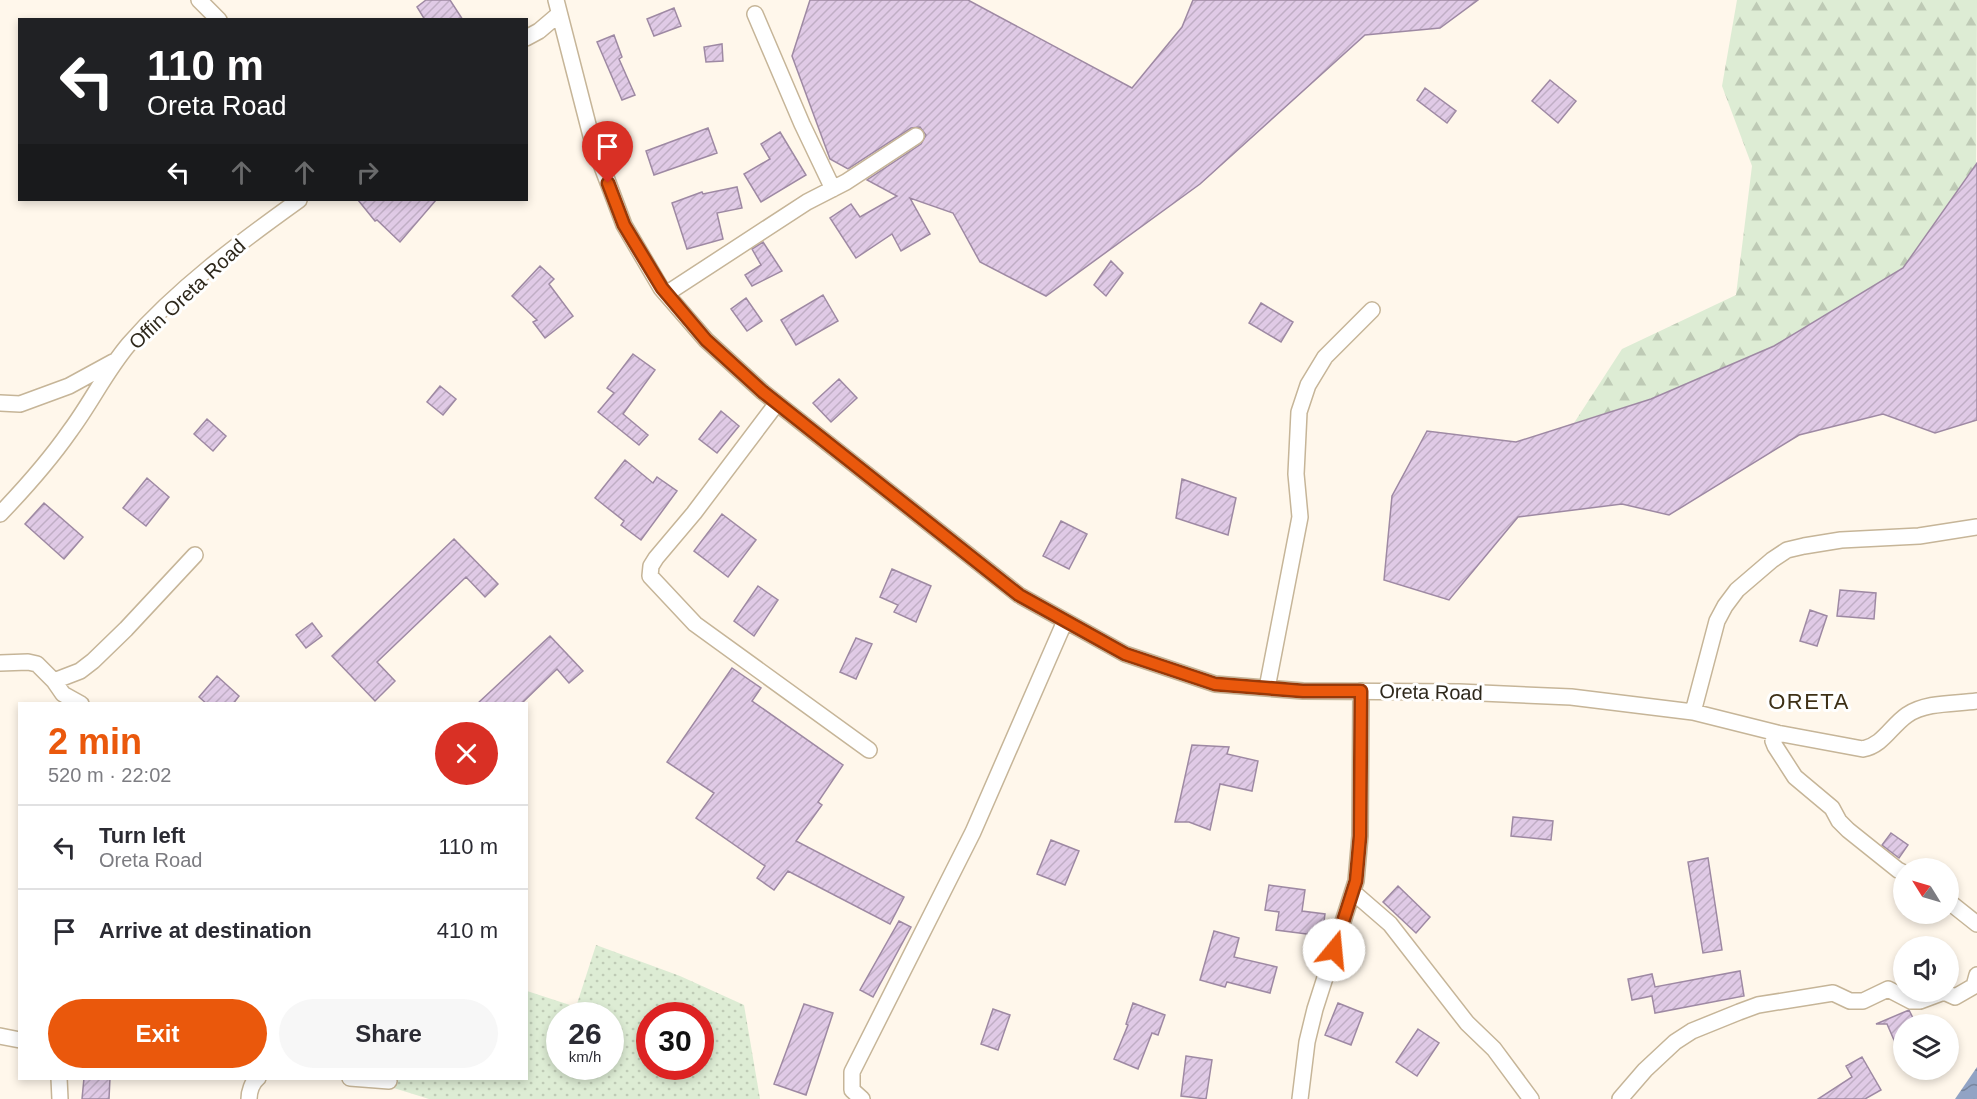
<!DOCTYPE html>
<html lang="en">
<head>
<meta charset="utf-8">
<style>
  :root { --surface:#fff; --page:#f7f7f7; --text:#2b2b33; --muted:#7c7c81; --line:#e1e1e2; --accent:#ea580c }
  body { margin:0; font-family:Helvetica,sans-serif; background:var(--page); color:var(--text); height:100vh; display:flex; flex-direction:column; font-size:22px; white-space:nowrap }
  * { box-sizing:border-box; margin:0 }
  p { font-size:20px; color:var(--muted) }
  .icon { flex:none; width:33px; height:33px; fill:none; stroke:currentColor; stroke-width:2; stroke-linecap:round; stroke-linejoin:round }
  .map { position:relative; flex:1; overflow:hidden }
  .panel { position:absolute; left:18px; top:702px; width:510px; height:378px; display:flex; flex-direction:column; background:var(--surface); border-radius:0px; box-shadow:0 3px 9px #0003 }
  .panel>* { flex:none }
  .top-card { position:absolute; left:18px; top:18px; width:510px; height:183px; border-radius:0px; box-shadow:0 3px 9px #0003; background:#202124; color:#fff; overflow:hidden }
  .needle { width:39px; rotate:307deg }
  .fabs { position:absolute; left:1893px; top:858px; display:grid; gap:12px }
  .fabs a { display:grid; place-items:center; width:66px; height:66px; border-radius:50%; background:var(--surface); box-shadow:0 3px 9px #0003; font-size:30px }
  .speed { position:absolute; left:546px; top:1002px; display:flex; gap:12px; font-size:30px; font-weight:700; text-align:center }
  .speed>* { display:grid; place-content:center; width:78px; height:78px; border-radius:50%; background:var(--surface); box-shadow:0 3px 9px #0003; line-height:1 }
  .speed small { font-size:15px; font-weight:400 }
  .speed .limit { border:9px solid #d22; background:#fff; color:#111 }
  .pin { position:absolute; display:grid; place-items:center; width:51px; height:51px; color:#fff; margin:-62px -26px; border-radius:50% 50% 50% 0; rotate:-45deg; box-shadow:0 0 6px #0007 }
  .pin .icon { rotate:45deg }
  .me { position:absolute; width:66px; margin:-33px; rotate:17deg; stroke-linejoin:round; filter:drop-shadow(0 0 4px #0008) }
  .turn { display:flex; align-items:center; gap:21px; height:126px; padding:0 30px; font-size:27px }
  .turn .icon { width:78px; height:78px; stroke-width:2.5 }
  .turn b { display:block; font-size:42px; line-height:51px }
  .lanes { display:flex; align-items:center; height:57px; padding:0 30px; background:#0003; justify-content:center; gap:30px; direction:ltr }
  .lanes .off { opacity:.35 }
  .round { display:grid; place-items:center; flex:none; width:63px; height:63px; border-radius:32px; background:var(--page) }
  .summary { display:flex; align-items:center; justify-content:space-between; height:102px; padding:0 30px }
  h1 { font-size:36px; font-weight:700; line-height:45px; color:var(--accent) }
  .primary-button { display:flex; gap:12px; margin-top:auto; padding:12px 30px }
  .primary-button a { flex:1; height:69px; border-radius:36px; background:var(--accent); color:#fff; font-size:24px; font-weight:700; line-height:69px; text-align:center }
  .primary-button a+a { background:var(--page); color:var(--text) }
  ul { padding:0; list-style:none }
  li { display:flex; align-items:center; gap:18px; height:84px; padding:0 30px; border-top:2px solid var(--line) }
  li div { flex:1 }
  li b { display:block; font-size:22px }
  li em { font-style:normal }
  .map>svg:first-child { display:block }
  .grass { fill:url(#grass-dots); fill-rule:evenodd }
  .forest { fill:url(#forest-firs) }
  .water { fill:url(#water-waves) }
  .building { fill:url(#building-hatch); stroke:#9e89a3; stroke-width:1.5 }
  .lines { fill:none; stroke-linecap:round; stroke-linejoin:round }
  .minor-casing { stroke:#c6b598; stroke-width:18 }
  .minor { stroke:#fff; stroke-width:15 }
  .route-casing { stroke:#983908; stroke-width:15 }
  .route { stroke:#ea580c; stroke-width:10 }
  .labels { text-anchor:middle; stroke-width:6; stroke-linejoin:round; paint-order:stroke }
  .street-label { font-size:20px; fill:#2e281c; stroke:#fff }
  .quarter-label { font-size:22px; letter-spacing:1.5px; fill:#3e3016; stroke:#fff }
</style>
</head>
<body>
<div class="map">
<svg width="1977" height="1099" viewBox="0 0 1977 1099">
  <defs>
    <pattern id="grass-dots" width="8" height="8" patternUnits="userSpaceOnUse" patternTransform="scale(1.5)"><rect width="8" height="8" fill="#ddecd4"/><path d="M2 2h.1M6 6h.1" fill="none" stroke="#becab5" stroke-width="1.8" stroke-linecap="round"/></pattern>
    <pattern id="forest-firs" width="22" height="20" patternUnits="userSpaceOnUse" patternTransform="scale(1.5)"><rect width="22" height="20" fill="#ddecd4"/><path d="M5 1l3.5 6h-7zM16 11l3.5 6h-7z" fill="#becab5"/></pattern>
    <pattern id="water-waves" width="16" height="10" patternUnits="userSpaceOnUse" patternTransform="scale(1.5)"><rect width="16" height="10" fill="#91a3c4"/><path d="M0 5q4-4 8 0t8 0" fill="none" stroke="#77859e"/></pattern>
    <pattern id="building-hatch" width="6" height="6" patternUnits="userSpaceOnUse" patternTransform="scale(1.5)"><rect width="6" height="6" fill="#e0cae6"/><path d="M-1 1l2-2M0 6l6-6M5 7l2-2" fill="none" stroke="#c0aec5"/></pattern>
  </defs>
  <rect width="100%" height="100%" fill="#fff7eb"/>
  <!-- grass -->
  <path class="grass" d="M 596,945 L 680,976 L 744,1005 L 760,1099 L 429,1099 L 365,1079 L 526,1078 L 527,991 L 576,1007 ZM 560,1016 L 610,1016 L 610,1066 L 560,1066 ZM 650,1016 L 700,1016 L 700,1066 L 650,1066 Z"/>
  <!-- forest -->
  <path class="forest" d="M 1737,0 L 1977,0 L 1976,164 L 1903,268 L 1774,346 L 1651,399 L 1574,423 L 1622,349 L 1736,295 L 1752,166 L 1722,86 Z"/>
  <!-- water -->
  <path class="water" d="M 1977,1067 L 1977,1099 L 1955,1099 Z"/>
  <!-- building -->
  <path class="building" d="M 426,0 L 450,0 L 463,20 L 425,20 L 417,7 Z
    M 810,0 L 968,0 L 1132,88 L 1182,27 L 1193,0 L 1478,0 L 1440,28 L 1365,35 L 1200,184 L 1046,296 L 980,262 L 953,213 L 910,198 L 930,234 L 901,251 L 892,234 L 856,258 L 830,218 L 851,204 L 860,217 L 897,196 L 867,180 L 921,144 L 926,135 L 920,127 L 911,128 L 848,169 L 830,159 L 792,56 Z
    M 674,8 L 681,26 L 654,36 L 647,19 Z
    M 614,35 L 622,57 L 619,59 L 635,95 L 622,100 L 597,42 Z
    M 722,44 L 723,61 L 706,62 L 704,47 Z
    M 1550,80 L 1576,101 L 1558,123 L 1532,101 Z
    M 1425,88 L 1456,111 L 1447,123 L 1417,100 Z
    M 708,128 L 717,153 L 654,175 L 646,151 Z
    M 780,132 L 806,175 L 761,202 L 744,174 L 770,159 L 761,144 Z
    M 1977,163 L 1977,420 L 1935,433 L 1883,414 L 1799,435 L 1669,515 L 1622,504 L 1518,517 L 1449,600 L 1384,580 L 1392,496 L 1427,431 L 1516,442 L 1651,399 L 1774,346 L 1903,268 Z
    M 737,187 L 742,208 L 717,213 L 723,239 L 687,249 L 672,203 L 702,192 L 703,194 Z
    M 358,200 L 436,200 L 400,242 L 377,220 L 375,221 Z
    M 763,242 L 782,271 L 752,286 L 745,275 L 761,265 L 752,249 Z
    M 1111,261 L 1123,273 L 1106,296 L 1094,285 Z
    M 540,266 L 554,279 L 549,284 L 573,316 L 545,338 L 533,322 L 537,320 L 512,296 Z
    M 823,295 L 838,321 L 796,345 L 781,320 Z
    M 746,298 L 762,321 L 747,331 L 731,309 Z
    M 1261,303 L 1293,322 L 1281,342 L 1249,323 Z
    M 633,354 L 655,370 L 623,414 L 648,435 L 639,445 L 598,412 L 614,393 L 607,388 Z
    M 839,379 L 857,398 L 831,422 L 813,403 Z
    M 440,386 L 456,399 L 443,415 L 427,402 Z
    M 721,411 L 739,426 L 717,453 L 699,439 Z
    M 207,419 L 226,436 L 213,451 L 194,434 Z
    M 625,460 L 653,483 L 657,477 L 677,491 L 641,540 L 621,525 L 624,521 L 595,498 Z
    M 147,478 L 169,497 L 146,526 L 123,508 Z
    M 1182,479 L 1236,498 L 1228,535 L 1176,518 Z
    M 44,503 L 83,537 L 64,559 L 25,524 Z
    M 722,514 L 756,540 L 728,577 L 694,551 Z
    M 1061,521 L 1087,534 L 1069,569 L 1043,556 Z
    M 454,539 L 498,584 L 485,597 L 466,577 L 377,662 L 395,681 L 375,701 L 332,656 Z
    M 892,569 L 931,586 L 916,622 L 894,612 L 898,605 L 880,597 Z
    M 758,586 L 778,600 L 754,636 L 734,621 Z
    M 1840,590 L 1876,593 L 1874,619 L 1837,616 Z
    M 1810,610 L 1827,616 L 1817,646 L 1800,641 Z
    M 312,623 L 322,636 L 306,648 L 296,635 Z
    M 550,636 L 583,671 L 569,683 L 557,669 L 521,704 L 477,704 Z
    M 856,638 L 872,644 L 856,679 L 840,672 Z
    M 732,668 L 761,688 L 752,701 L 843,765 L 818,802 L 822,805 L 796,841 L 904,897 L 890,924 L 788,871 L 774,890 L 757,878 L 765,866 L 696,818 L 714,793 L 667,762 Z
    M 217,676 L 239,696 L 233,704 L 207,704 L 199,697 Z
    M 1192,745 L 1229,747 L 1227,754 L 1258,761 L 1252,791 L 1220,784 L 1210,830 L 1189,822 L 1175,822 Z
    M 1513,817 L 1553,821 L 1551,840 L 1511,836 Z
    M 1891,833 L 1908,845 L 1899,858 L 1882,845 Z
    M 1051,840 L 1079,851 L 1065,885 L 1037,874 Z
    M 1708,858 L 1722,950 L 1703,953 L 1688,862 Z
    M 1269,885 L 1305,890 L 1302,911 L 1325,914 L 1322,936 L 1276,930 L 1279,912 L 1265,910 Z
    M 1398,886 L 1430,917 L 1416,933 L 1383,902 Z
    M 899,921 L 911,927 L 873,997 L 860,990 Z
    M 1214,931 L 1239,938 L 1234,957 L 1277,967 L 1270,993 L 1227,982 L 1225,987 L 1200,980 Z
    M 1740,971 L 1744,996 L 1655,1013 L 1652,996 L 1632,1000 L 1628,979 L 1652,974 L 1655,987 Z
    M 1133,1003 L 1165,1015 L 1158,1035 L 1152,1033 L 1138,1069 L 1114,1059 L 1128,1025 L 1126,1024 Z
    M 1338,1003 L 1363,1013 L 1351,1045 L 1325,1035 Z
    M 804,1004 L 833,1013 L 806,1095 L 774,1084 Z
    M 993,1009 L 1010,1015 L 998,1050 L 981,1044 Z
    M 1909,1010 L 1916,1024 L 1904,1024 L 1904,1063 L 1887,1024 L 1876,1024 Z
    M 1418,1029 L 1439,1043 L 1417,1076 L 1396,1062 Z
    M 1186,1056 L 1212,1060 L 1206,1099 L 1181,1096 Z
    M 1862,1057 L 1881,1090 L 1865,1099 L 1818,1099 L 1852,1077 L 1846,1066 Z
    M 84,1078 L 110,1078 L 109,1099 L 82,1099 Z"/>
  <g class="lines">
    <defs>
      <path id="minor" d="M 199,0 L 219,20
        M 556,0 L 592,140 L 624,225 L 661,288 L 706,340 L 763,392 L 1019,595 L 1125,654 L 1215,684 L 1303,691 L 1459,692 L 1571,697 L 1693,712 L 1777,733 L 1863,749 C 1883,745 1891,726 1907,715 C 1926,702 1955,704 1977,701
        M 755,14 L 802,124 L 833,189
        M 526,38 L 539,31 L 559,14
        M 666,294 L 807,202 L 846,182 L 916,136
        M 0,403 L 20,404 L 69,386 L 113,362
        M 777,403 L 694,513 L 656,558 L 651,566 L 650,576 L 695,624 L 869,750
        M 0,514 C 25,488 49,461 70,431 C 91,403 106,371 129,344 C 178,288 239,243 299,200
        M 0,663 L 28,662 L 37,664 L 54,681 L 63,694 L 81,704
        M 54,681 L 80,671 L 93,661 L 126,629 L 195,555
        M 1267,688 L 1300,517 L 1296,474 L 1299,412 L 1308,385 L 1325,357 L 1372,310
        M 1693,712 L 1717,621 L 1725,606 L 1737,590 L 1772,560 L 1787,550 L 1804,546 L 1841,540 L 1919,536 L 1977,527
        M 1777,733 L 1773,741 L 1775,746 L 1795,777 L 1832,808 L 1839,821 L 1848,830 L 1898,870 L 1904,873
        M 1353,892 L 1390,924 L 1467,1023 L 1494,1049 L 1531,1099
        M 1948,901 L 1977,924
        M 0,1036 L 20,1040
        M 59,1078 L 60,1099
        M 350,1078 L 389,1081
        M 249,1099 C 249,1092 252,1082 258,1078
        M 862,1099 L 852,1090 L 852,1072 L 973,832 L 1065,621
        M 1300,1099 L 1307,1042 L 1315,1009 L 1356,881 L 1360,836 L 1361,691
        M 1620,1099 L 1645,1070 L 1675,1042 L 1692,1031 L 1739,1012 L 1758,1005 L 1833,993 L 1850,1001 L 1863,1001 L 1888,989 L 1911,1001 L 1920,1001 L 1944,992 L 1955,997 L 1974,986 L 1977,975"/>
    </defs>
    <!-- minor casing -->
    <use href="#minor" class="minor-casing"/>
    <!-- minor -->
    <use href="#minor" class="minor"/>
  </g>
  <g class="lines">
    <defs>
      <path id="route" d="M 608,183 L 624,225 L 662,288 L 706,340 L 763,392 L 1019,595 L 1125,654 L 1215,684 L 1303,691 L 1361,691 L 1360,836 L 1356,881 L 1334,950"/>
    </defs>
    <!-- route casing -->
    <use href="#route" class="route-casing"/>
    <!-- route -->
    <use href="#route" class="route"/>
  </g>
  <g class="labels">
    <!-- street labels -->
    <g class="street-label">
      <text transform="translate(187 294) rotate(-43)" y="7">Offin Oreta Road</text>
      <text transform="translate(1431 692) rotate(1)" y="7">Oreta Road</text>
    </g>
    <!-- quarter labels -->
    <g class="quarter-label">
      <text x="1809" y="709">ORETA</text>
    </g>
  </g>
</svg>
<div class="fabs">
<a><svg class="needle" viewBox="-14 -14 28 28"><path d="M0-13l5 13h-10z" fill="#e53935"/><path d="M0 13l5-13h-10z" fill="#7c7c81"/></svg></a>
<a><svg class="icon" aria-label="sound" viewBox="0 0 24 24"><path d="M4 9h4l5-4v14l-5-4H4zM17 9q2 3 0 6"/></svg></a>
<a><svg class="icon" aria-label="layers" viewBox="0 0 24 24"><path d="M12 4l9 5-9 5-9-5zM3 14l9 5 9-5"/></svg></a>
</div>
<div class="speed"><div>26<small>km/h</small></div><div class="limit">30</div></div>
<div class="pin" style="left:608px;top:183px;background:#d93025"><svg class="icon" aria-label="arrive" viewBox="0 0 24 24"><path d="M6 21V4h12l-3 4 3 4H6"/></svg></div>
<svg class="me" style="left:1334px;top:950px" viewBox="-20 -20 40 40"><circle r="19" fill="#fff"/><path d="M0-13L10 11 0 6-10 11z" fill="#ea580c"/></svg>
<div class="top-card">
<div class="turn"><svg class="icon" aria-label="left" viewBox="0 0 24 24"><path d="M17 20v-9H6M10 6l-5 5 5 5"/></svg><div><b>110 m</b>Oreta Road</div></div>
<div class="lanes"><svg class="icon" aria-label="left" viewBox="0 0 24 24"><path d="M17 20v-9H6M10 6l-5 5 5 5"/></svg><svg class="icon off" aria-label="ahead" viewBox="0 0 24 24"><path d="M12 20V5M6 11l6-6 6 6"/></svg><svg class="icon off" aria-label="ahead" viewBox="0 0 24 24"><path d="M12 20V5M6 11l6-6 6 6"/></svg><svg class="icon off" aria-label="right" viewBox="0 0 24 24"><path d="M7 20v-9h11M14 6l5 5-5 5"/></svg></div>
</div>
<section class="panel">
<div class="summary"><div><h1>2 min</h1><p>520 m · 22:02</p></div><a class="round" style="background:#d93025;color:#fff"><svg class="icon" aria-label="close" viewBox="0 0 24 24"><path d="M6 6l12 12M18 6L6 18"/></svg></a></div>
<ul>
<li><svg class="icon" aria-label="left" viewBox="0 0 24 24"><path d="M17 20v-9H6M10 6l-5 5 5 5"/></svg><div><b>Turn left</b><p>Oreta Road</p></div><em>110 m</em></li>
<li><svg class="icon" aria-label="arrive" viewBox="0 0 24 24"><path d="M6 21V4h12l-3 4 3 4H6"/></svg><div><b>Arrive at destination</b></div><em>410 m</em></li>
</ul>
<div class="primary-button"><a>Exit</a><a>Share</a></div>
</section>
</div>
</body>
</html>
